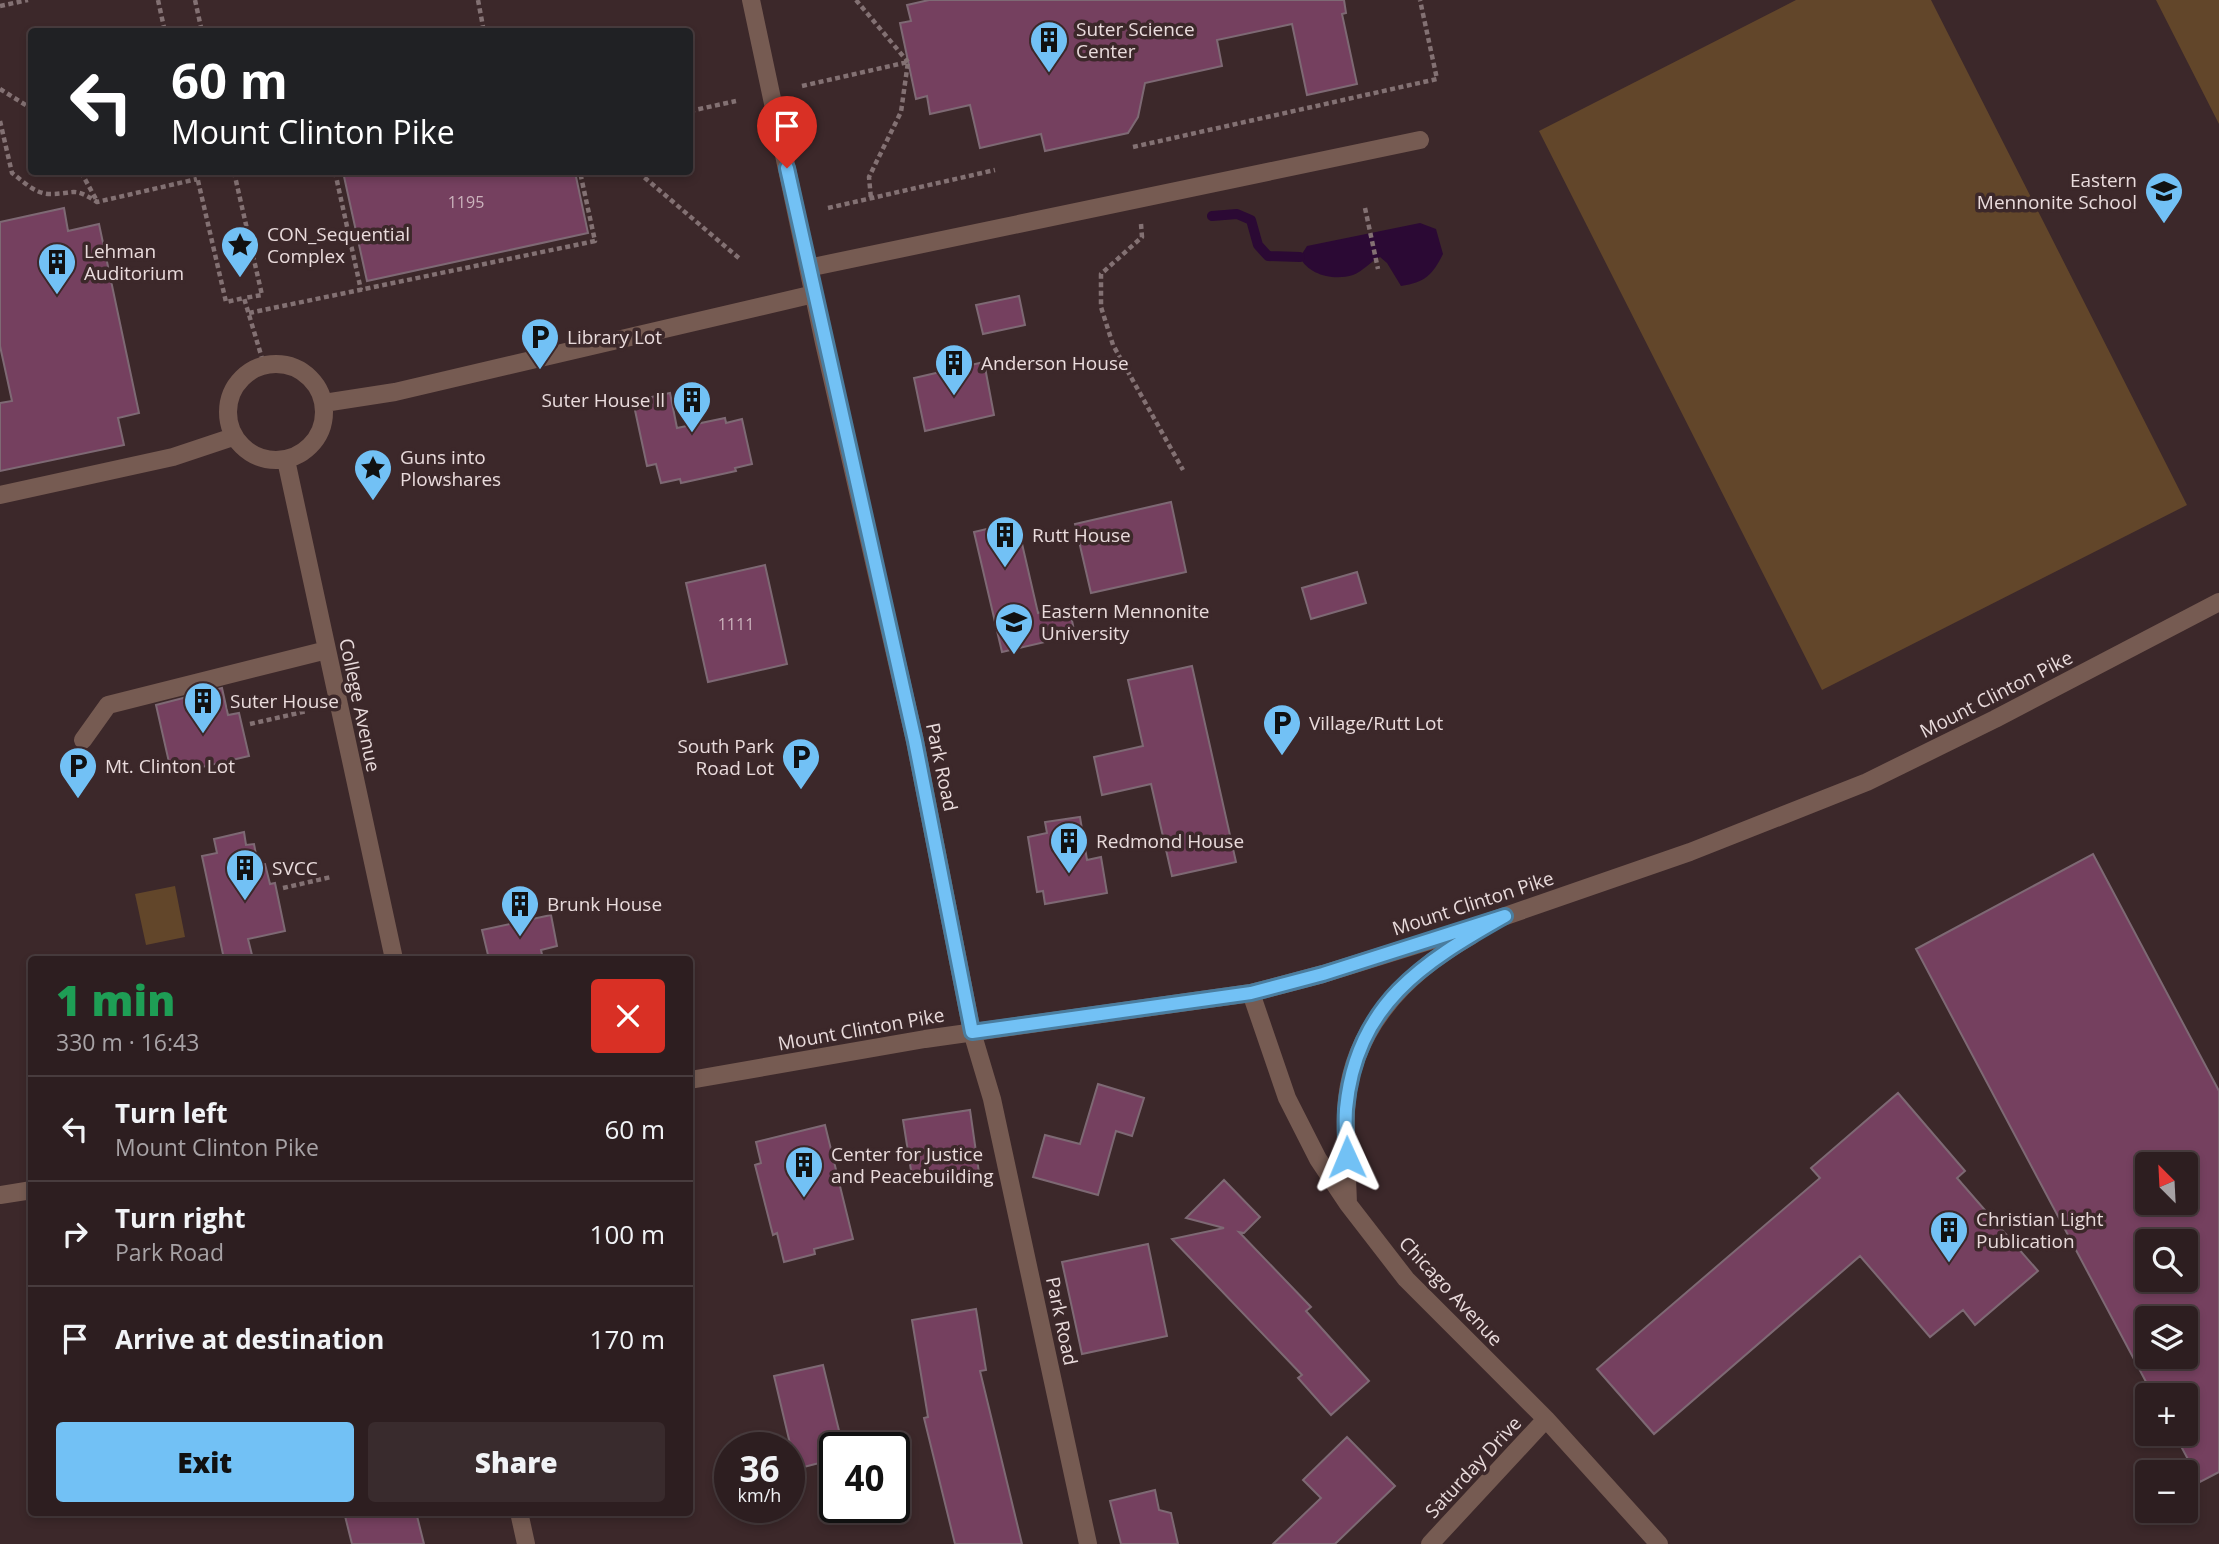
<!DOCTYPE html>
<html lang="en">
<head>
<meta charset="utf-8">
<style>
  :root { --surface:#2d1e20; --page:#392b2d; --text:#f1f3f6; --muted:#a7a2a5; --line:#483c3e; --accent:#72c1f5 }
  body { margin:0; font-family:"Open Sans",sans-serif; background:var(--page); color:var(--text); height:100vh; display:flex; flex-direction:column; font-size:26px; white-space:nowrap }
  * { box-sizing:border-box; margin:0 }
  p { font-size:23px; color:var(--muted) }
  .icon { flex:none; width:38px; height:38px; fill:none; stroke:currentColor; stroke-width:2; stroke-linecap:round; stroke-linejoin:round }
  .map { position:relative; flex:1; overflow:hidden }
  .details { position:absolute; left:28px; top:956px; width:665px; height:560px; display:flex; flex-direction:column; background:var(--surface); border-radius:7px; box-shadow:0 4px 10px #0003,0 0 0 2px var(--line) }
  .details>* { flex:none }
  .banner { position:absolute; left:28px; top:28px; width:665px; height:147px; border-radius:7px; box-shadow:0 4px 10px #0003,0 0 0 2px var(--line); background:#202124; color:#fff; overflow:hidden }
  .needle { width:46px; rotate:336deg }
  .buttons { position:absolute; left:2135px; top:1152px; display:grid; gap:14px }
  .buttons a { display:grid; place-items:center; width:63px; height:63px; border-radius:7px; background:var(--surface); box-shadow:0 4px 10px #0003,0 0 0 2px var(--line); font-size:35px }
  .speed { position:absolute; left:714px; top:1432px; display:flex; gap:14px; font-size:35px; font-weight:700; text-align:center }
  .speed>* { display:grid; place-content:center; width:91px; height:91px; border-radius:50%; background:var(--surface); box-shadow:0 4px 10px #0003,0 0 0 2px var(--line); line-height:1 }
  .speed small { font-size:18px; font-weight:400 }
  .speed .limit { border:4px solid #111; border-radius:10px; background:#fff; color:#111 }
  .pin { position:absolute; display:grid; place-items:center; width:60px; height:60px; color:#fff; margin:-72px -30px; border-radius:50% 50% 50% 0; rotate:-45deg; box-shadow:0 0 7px #0007 }
  .pin .icon { rotate:45deg }
  .me { position:absolute; width:77px; margin:-38px; rotate:359deg; stroke-linejoin:round; filter:drop-shadow(0 0 5px #0008) }
  .turn { display:flex; align-items:center; gap:24px; height:147px; padding:0 28px; font-size:32px }
  .turn .icon { width:91px; height:91px; stroke-width:2.5 }
  .turn b { display:block; font-size:49px; line-height:60px }
  .round { display:grid; place-items:center; flex:none; width:74px; height:74px; border-radius:7px; background:var(--page) }
  .head { display:flex; align-items:center; justify-content:space-between; height:119px; padding:0 28px }
  h1 { font-size:42px; font-weight:800; line-height:52px; color:#1e9e55 }
  .action { display:flex; gap:14px; margin-top:auto; padding:14px 28px }
  .action a { flex:1; height:80px; border-radius:7px; background:var(--accent); color:#111; font-size:28px; font-weight:800; line-height:80px; text-align:center }
  .action a+a { background:var(--page); color:var(--text) }
  ul { padding:0; list-style:none }
  li { display:flex; align-items:center; gap:21px; height:105px; padding:0 28px; border-top:2px solid var(--line) }
  li div { flex:1 }
  li b { display:block; font-size:26px }
  li em { font-style:normal }
  .map>svg:first-child { display:block }
  .green { fill:#62462a }
  .water { fill:#2b0934 }
  .lines { fill:none; stroke-linecap:round; stroke-linejoin:round }
  .stream { stroke:#2b0934; stroke-width:10 }
  .building { fill:#75405f; stroke:#7e6974; stroke-width:2; fill-rule:evenodd }
  .path { stroke:#837173; stroke-width:4.5; stroke-dasharray:5 3.5; stroke-linecap:butt }
  .minor { stroke:#765b52; stroke-width:18 }
  .route-casing { stroke:#4a7d9f; stroke-width:18 }
  .route { stroke:#72c1f5; stroke-width:12 }
  .labels { text-anchor:middle; stroke-width:7; stroke-linejoin:round; paint-order:stroke }
  .number-label { font-size:16px; fill:#ccb4bd }
  .poi-label { font-size:19px; fill:#e9dbdc; stroke:#3c282a; text-anchor:start }
  .street-label { font-size:19px; fill:#e9dbdc; stroke:#3c282a }
</style>
</head>
<body>
<div class="map">
<svg width="2219" height="1544" viewBox="0 0 2219 1544">
  <rect width="100%" height="100%" fill="#3c282a"/>
  <!-- green -->
  <path class="green" d="M 1796,0 L 1931,0 L 2187,505 L 1822,690 L 1539,131 Z
    M 2156,0 L 2219,0 L 2219,124 Z
    M 175,886 L 185,937 L 146,945 L 135,894 Z"/>
  <!-- water -->
  <path class="water" d="M 1420,223 L 1436,229 L 1443,254 C 1432,276 1425,282 1401,286 L 1387,263 L 1380,257 C 1371,261 1362,272 1353,275 C 1334,281 1308,275 1300,257 L 1307,246 Z"/>
  <g class="lines">
    <!-- stream -->
    <path class="stream" d="M 1212,216 L 1237,214 L 1251,220 L 1258,245 L 1268,256 L 1300,257"/>
  </g>
  <!-- building -->
  <path class="building" d="M 929,0 L 1344,0 L 1346,13 L 1342,14 L 1357,84 L 1307,95 L 1292,24 L 1217,40 L 1222,66 L 1145,83 L 1138,117 L 1128,133 L 1045,151 L 1041,134 L 980,148 L 970,105 L 930,114 L 927,96 L 916,99 L 900,23 L 911,21 L 907,5 Z
    M 343,172 L 575,172 L 588,233 L 367,281 Z
    M 64,208 L 68,231 L 99,224 L 139,413 L 118,418 L 124,445 L 0,471 L 0,403 L 12,401 L 0,346 L 0,222 Z
    M 1019,296 L 1025,325 L 983,334 L 976,305 Z
    M 984,362 L 994,415 L 925,431 L 914,378 Z
    M 670,393 L 677,428 L 725,418 L 726,423 L 742,419 L 752,464 L 735,468 L 736,471 L 681,483 L 680,479 L 661,483 L 656,464 L 647,466 L 633,401 Z
    M 1171,502 L 1186,572 L 1091,593 L 1075,524 Z
    M 1017,522 L 1038,613 L 1069,606 L 1075,635 L 1002,652 L 974,532 Z
    M 765,565 L 787,664 L 708,682 L 686,583 Z
    M 1357,572 L 1366,603 L 1311,619 L 1302,588 Z
    M 1192,666 L 1236,862 L 1172,876 L 1151,784 L 1102,795 L 1094,757 L 1143,746 L 1128,680 Z
    M 222,688 L 228,715 L 239,713 L 249,756 L 202,767 L 202,764 L 171,771 L 156,705 Z
    M 1080,817 L 1087,860 L 1101,857 L 1107,893 L 1045,904 L 1043,891 L 1037,892 L 1028,837 L 1047,833 L 1045,822 Z
    M 244,832 L 246,845 L 254,844 L 258,865 L 265,864 L 270,884 L 275,883 L 285,931 L 248,939 L 253,959 L 224,959 L 202,856 L 217,853 L 214,839 Z
    M 2093,854 L 2219,1091 L 2219,1472 L 2200,1482 L 2174,1433 L 2186,1433 L 2186,1395 L 2153,1395 L 1916,949 ZM 2147,1164 L 2186,1164 L 2186,1202 L 2147,1202 ZM 2147,1241 L 2186,1241 L 2186,1279 L 2147,1279 ZM 2147,1318 L 2186,1318 L 2186,1356 L 2147,1356 Z
    M 551,915 L 557,946 L 541,950 L 543,959 L 489,959 L 482,930 Z
    M 1098,1084 L 1144,1098 L 1132,1136 L 1116,1131 L 1098,1195 L 1033,1177 L 1045,1135 L 1080,1144 Z
    M 1898,1093 L 1965,1171 L 1957,1178 L 2038,1271 L 1975,1325 L 1963,1310 L 1930,1337 L 1860,1256 L 1654,1434 L 1597,1369 L 1820,1178 L 1811,1168 Z
    M 970,1110 L 979,1173 L 913,1183 L 903,1120 Z
    M 825,1125 L 853,1239 L 814,1249 L 815,1254 L 784,1262 L 777,1233 L 773,1235 L 755,1165 L 761,1163 L 756,1142 Z
    M 1224,1180 L 1260,1217 L 1244,1233 L 1239,1232 L 1311,1307 L 1306,1311 L 1369,1381 L 1331,1415 L 1298,1378 L 1302,1375 L 1172,1239 L 1224,1228 L 1186,1218 Z
    M 1148,1244 L 1167,1336 L 1082,1354 L 1062,1262 Z
    M 976,1309 L 986,1370 L 980,1371 L 1022,1544 L 955,1544 L 924,1418 L 928,1417 L 912,1320 Z
    M 823,1365 L 843,1447 L 835,1447 L 835,1459 L 796,1469 L 774,1376 Z
    M 1347,1437 L 1395,1486 L 1335,1544 L 1273,1544 L 1321,1498 L 1303,1480 Z
    M 1155,1490 L 1159,1510 L 1171,1513 L 1178,1544 L 1121,1544 L 1110,1501 Z
    M 344,1512 L 416,1512 L 424,1544 L 352,1544 Z"/>
  <g class="lines">
    <!-- path -->
    <path class="path" d="M 158,0 L 165,32
      M 195,0 L 202,32
      M 478,0 L 484,32
      M 856,0 L 908,62
      M 0,6 L 28,0
      M 802,86 L 908,62 L 901,112 L 869,177 L 871,199
      M 0,89 L 32,109
      M 690,111 L 736,101
      M 0,121 L 12,173 C 23,181 35,194 50,194 C 76,194 72,186 97,202 L 197,179
      M 1133,147 L 1437,79 L 1420,0
      M 81,172 L 97,201
      M 196,172 L 226,302 L 244,298 L 264,365
      M 234,172 L 262,295 L 244,298
      M 335,172 L 361,290
      M 638,172 L 740,259
      M 828,208 L 995,170
      M 1365,208 L 1378,269
      M 1141,224 L 1142,237 L 1101,274 L 1101,307 L 1113,345 L 1183,470
      M 249,313 L 595,241 L 580,172
      M 250,724 L 307,711
      M 283,888 L 331,877"/>
    <!-- minor -->
    <path class="minor" d="M 751,0 L 824,343 L 915,741 L 972,1032 L 992,1099 L 1088,1544
      M 808,268 L 1420,140
      M228 412a48 48 0 1 1 96 0a48 48 0 1 1-96 0Z
      M 324,403 L 395,392 L 814,294
      M 286,460 L 394,959
      M 0,495 L 173,457 L 233,437
      M 83,740 L 108,705 L 327,650
      M 1251,993 L 1287,1098 L 1318,1159 L 1348,1204 L 1406,1279 L 1546,1419 L 1659,1544
      M 690,1080 L 925,1039 L 1251,993 L 1323,974 L 1468,929 L 1690,852 L 1867,782 L 1995,719 L 2219,602
      M 0,1195 L 32,1190
      M 1348,1204 C 1347,1173 1345,1142 1346,1112 C 1349,1031 1404,974 1471,936
      M 519,1512 L 526,1544
      M 1430,1544 L 1546,1419"/>
  </g>
  <g class="lines">
    <defs>
      <path id="route" d="M 787,168 L 915,741 L 972,1032 L 1251,993 L 1323,974 L 1505,916 C 1422,963 1356,1004 1346,1109 C 1345,1125 1346,1142 1347,1157"/>
    </defs>
    <!-- route casing -->
    <use href="#route" class="route-casing"/>
    <!-- route -->
    <use href="#route" class="route"/>
  </g>
  <!-- icons -->
  <defs>
    <symbol id="building-pin" viewBox="-11 -11 22 30"><path d="M0 17L-7.5 6A9.5 9.5 0 1 1 7.5 6Z" fill="#72c1f5" stroke="#3c282a"/><path d="M-4-6H4V6H1V3H-1V6H-4ZM-2.5-4.3h1.7v1.8h-1.7ZM.8-4.3h1.7v1.8H.8ZM-2.5-1h1.7V.8h-1.7ZM.8-1h1.7V.8H.8Z" fill="#111"/></symbol>
    <symbol id="school-pin" viewBox="-11 -11 22 30"><path d="M0 17L-7.5 6A9.5 9.5 0 1 1 7.5 6Z" fill="#72c1f5" stroke="#3c282a"/><path d="M0-5L7-2L0 1L-7-2ZM-4 1L0 2.5L4 1V4Q0 6-4 4Z" fill="#111"/></symbol>
    <symbol id="sight-pin" viewBox="-11 -11 22 30"><path d="M0 17L-7.5 6A9.5 9.5 0 1 1 7.5 6Z" fill="#72c1f5" stroke="#3c282a"/><path d="M0-6L1.8-2.2L6-1.7L2.9 1.2L3.7 5.4L0 3.3L-3.7 5.4L-2.9 1.2L-6-1.7L-1.8-2.2Z" fill="#111"/></symbol>
    <symbol id="parking-pin" viewBox="-11 -11 22 30"><path d="M0 17L-7.5 6A9.5 9.5 0 1 1 7.5 6Z" fill="#72c1f5" stroke="#3c282a"/><path d="M-3.5-5.5H1a3.5 3.5 0 0 1 0 7H-1V5.5H-3.5ZM-1-3.4V-.6H.8a1.4 1.4 0 0 0 0-2.8Z" fill="#111"/></symbol>
    <symbol id="university-pin" viewBox="-11 -11 22 30"><path d="M0 17L-7.5 6A9.5 9.5 0 1 1 7.5 6Z" fill="#72c1f5" stroke="#3c282a"/><path d="M0-5L7-2L0 1L-7-2ZM-4 1L0 2.5L4 1V4Q0 6-4 4Z" fill="#111"/></symbol>
  </defs>
  <g fill-rule="evenodd">
    <use href="#building-pin" x="1027" y="18" width="44" height="60"/>
    <use href="#school-pin" x="2142" y="169" width="44" height="60"/>
    <use href="#sight-pin" x="218" y="223" width="44" height="60"/>
    <use href="#building-pin" x="35" y="240" width="44" height="60"/>
    <use href="#parking-pin" x="518" y="315" width="44" height="60"/>
    <use href="#building-pin" x="932" y="341" width="44" height="60"/>
    <use href="#building-pin" x="670" y="378" width="44" height="60"/>
    <use href="#sight-pin" x="351" y="446" width="44" height="60"/>
    <use href="#building-pin" x="983" y="513" width="44" height="60"/>
    <use href="#university-pin" x="992" y="600" width="44" height="60"/>
    <use href="#building-pin" x="181" y="679" width="44" height="60"/>
    <use href="#parking-pin" x="1260" y="701" width="44" height="60"/>
    <use href="#parking-pin" x="779" y="735" width="44" height="60"/>
    <use href="#parking-pin" x="56" y="744" width="44" height="60"/>
    <use href="#building-pin" x="1047" y="819" width="44" height="60"/>
    <use href="#building-pin" x="223" y="846" width="44" height="60"/>
    <use href="#building-pin" x="498" y="882" width="44" height="60"/>
    <use href="#building-pin" x="782" y="1143" width="44" height="60"/>
    <use href="#building-pin" x="1927" y="1208" width="44" height="60"/>
  </g>
  <g class="labels">
    <!-- number labels -->
    <g class="number-label">
      <text x="466" y="208">1195</text>
      <text x="736" y="630">1111</text>
    </g>
    <!-- poi labels -->
    <g class="poi-label">
      <text x="1076" y="36">Suter Science<tspan x="1076" dy="22">Center</tspan></text>
      <text x="2137" y="187" text-anchor="end">Eastern<tspan x="2137" dy="22">Mennonite School</tspan></text>
      <text x="267" y="241">CON_Sequential<tspan x="267" dy="22">Complex</tspan></text>
      <text x="84" y="258">Lehman<tspan x="84" dy="22">Auditorium</tspan></text>
      <text x="567" y="344">Library Lot</text>
      <text x="981" y="370">Anderson House</text>
      <text x="665" y="407" text-anchor="end">Suter House ll</text>
      <text x="400" y="464">Guns into<tspan x="400" dy="22">Plowshares</tspan></text>
      <text x="1032" y="542">Rutt House</text>
      <text x="1041" y="618">Eastern Mennonite<tspan x="1041" dy="22">University</tspan></text>
      <text x="230" y="708">Suter House</text>
      <text x="1309" y="730">Village/Rutt Lot</text>
      <text x="774" y="753" text-anchor="end">South Park<tspan x="774" dy="22">Road Lot</tspan></text>
      <text x="105" y="773">Mt. Clinton Lot</text>
      <text x="1096" y="848">Redmond House</text>
      <text x="272" y="875">SVCC</text>
      <text x="547" y="911">Brunk House</text>
      <text x="831" y="1161">Center for Justice<tspan x="831" dy="22">and Peacebuilding</tspan></text>
      <text x="1976" y="1226">Christian Light<tspan x="1976" dy="22">Publication</tspan></text>
    </g>
    <!-- street labels -->
    <g class="street-label">
      <text transform="translate(1996 694) rotate(-27)" y="7">Mount Clinton Pike</text>
      <text transform="translate(360 705) rotate(78)" y="7">College Avenue</text>
      <text transform="translate(942 767) rotate(78)" y="7">Park Road</text>
      <text transform="translate(1473 903) rotate(-18)" y="7">Mount Clinton Pike</text>
      <text transform="translate(861 1029) rotate(-10)" y="7">Mount Clinton Pike</text>
      <text transform="translate(1451 1291) rotate(47)" y="7">Chicago Avenue</text>
      <text transform="translate(1062 1321) rotate(78)" y="7">Park Road</text>
      <text transform="translate(1473 1467) rotate(-47)" y="7">Saturday Drive</text>
    </g>
  </g>
</svg>
<div class="buttons">
<a><svg class="needle" viewBox="-14 -14 28 28"><path d="M0-13l5 13h-10z" fill="#e53935"/><path d="M0 13l5-13h-10z" fill="#a7a2a5"/></svg></a>
<a><svg class="icon" aria-label="search" viewBox="0 0 24 24"><circle cx="10" cy="10" r="6"/><path d="M15 15l6 6"/></svg></a>
<a><svg class="icon" aria-label="layers" viewBox="0 0 24 24"><path d="M12 4l9 5-9 5-9-5zM3 14l9 5 9-5"/></svg></a>
<a>+</a>
<a>−</a>
</div>
<div class="speed"><div>36<small>km/h</small></div><div class="limit">40</div></div>
<div class="pin" style="left:787px;top:168px;background:#d93025"><svg class="icon" aria-label="arrive" viewBox="0 0 24 24"><path d="M6 21V4h12l-3 4 3 4H6"/></svg></div>
<svg class="me" style="left:1347px;top:1157px" viewBox="-20 -20 40 40"><path d="M0-17L14 15 0 8-14 15z" fill="#72c1f5" stroke="#fff" stroke-width="4"/></svg>
<div class="banner">
<div class="turn"><svg class="icon" aria-label="left" viewBox="0 0 24 24"><path d="M17 20v-9H6M10 6l-5 5 5 5"/></svg><div><b>60 m</b>Mount Clinton Pike</div></div>
</div>
<section class="details">
<div class="head"><div><h1>1 min</h1><p>330 m · 16:43</p></div><a class="round" style="background:#d93025;color:#fff"><svg class="icon" aria-label="close" viewBox="0 0 24 24"><path d="M6 6l12 12M18 6L6 18"/></svg></a></div>
<ul>
<li><svg class="icon" aria-label="left" viewBox="0 0 24 24"><path d="M17 20v-9H6M10 6l-5 5 5 5"/></svg><div><b>Turn left</b><p>Mount Clinton Pike</p></div><em>60 m</em></li>
<li><svg class="icon" aria-label="right" viewBox="0 0 24 24"><path d="M7 20v-9h11M14 6l5 5-5 5"/></svg><div><b>Turn right</b><p>Park Road</p></div><em>100 m</em></li>
<li><svg class="icon" aria-label="arrive" viewBox="0 0 24 24"><path d="M6 21V4h12l-3 4 3 4H6"/></svg><div><b>Arrive at destination</b></div><em>170 m</em></li>
</ul>
<div class="action"><a>Exit</a><a>Share</a></div>
</section>
</div>
</body>
</html>
